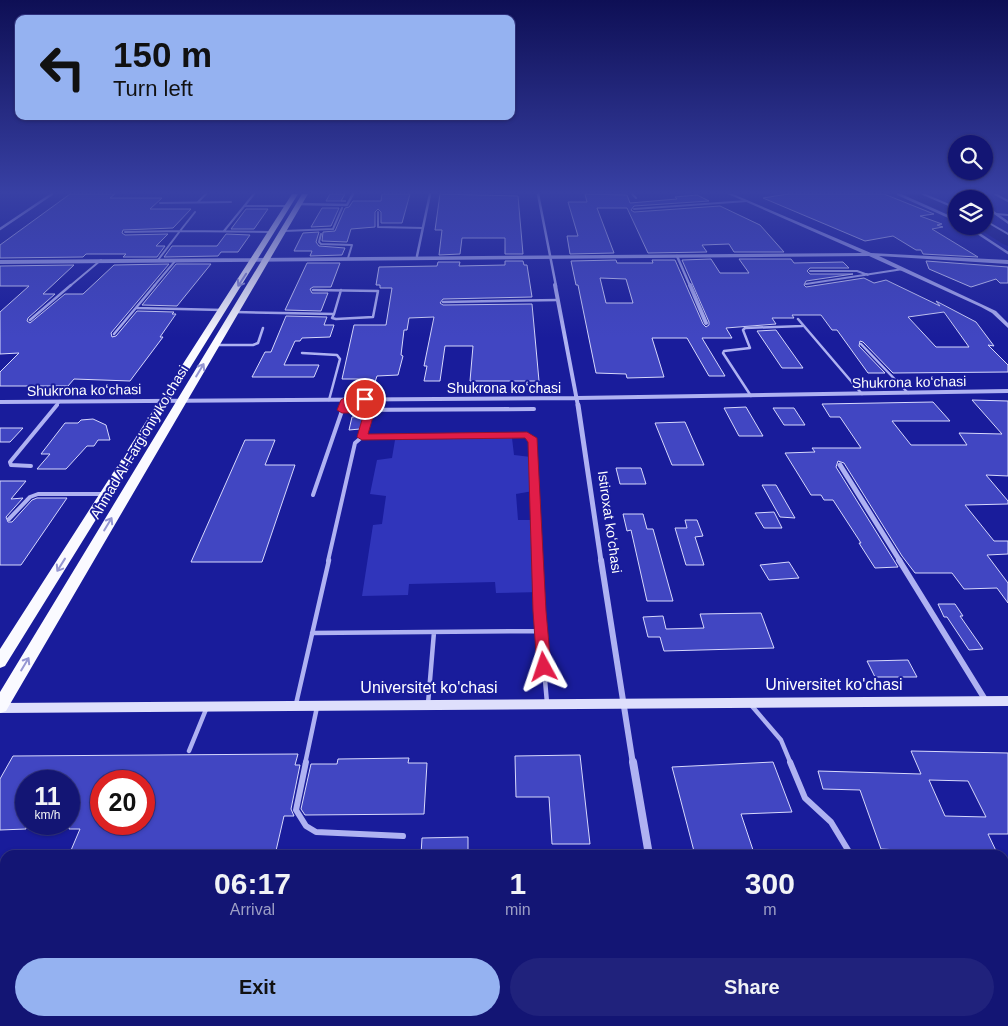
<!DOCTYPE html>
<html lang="en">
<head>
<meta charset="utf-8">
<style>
  :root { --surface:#131574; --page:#20227c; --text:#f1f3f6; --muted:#9d9fc5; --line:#323486; --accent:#95b2f1 }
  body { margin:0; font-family:Helvetica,sans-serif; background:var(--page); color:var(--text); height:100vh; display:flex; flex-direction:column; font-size:19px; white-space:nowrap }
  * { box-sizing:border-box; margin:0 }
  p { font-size:16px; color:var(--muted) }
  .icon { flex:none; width:28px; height:28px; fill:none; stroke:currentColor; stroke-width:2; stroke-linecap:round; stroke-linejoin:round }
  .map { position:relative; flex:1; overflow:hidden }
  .drawer { position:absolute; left:0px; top:850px; width:1009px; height:176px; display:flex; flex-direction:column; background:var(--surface); border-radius:15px 15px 0 0; box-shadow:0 1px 4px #0004,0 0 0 1px var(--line) }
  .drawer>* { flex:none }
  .hud { position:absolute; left:15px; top:15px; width:500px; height:105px; border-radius:10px; box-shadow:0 1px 4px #0004,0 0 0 1px var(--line); background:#95b2f1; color:#111; overflow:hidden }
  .tools { position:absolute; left:948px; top:135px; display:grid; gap:10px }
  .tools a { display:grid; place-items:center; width:45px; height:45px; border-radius:50%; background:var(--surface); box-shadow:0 1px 4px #0004,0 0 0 1px var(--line); font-size:25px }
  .speed { position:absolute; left:15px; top:770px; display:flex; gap:10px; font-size:25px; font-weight:700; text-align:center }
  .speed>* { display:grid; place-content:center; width:65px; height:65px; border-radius:50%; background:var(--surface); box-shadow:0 1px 4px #0004,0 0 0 1px var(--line); line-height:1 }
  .speed small { font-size:12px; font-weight:400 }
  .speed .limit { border:8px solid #d22; background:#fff; color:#111 }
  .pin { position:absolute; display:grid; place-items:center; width:42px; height:42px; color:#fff; margin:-21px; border:2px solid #fff; border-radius:50%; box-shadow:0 1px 5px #0007 }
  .me { position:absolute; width:55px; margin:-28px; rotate:355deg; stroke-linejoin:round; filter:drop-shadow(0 0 4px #0008) }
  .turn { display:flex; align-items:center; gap:18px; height:105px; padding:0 15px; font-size:22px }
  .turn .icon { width:65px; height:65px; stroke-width:2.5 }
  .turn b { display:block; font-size:35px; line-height:42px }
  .eta { display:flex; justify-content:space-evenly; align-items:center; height:85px; text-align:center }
  .eta b { font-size:30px; font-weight:600; line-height:35px }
  .action { display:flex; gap:10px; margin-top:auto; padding:10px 15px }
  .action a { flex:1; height:58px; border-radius:30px; background:var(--accent); color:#111; font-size:20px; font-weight:600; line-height:58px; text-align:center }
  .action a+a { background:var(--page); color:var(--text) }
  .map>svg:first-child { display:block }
  .green { fill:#3035bb }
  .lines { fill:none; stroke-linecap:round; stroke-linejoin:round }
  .river { fill:#101279; fill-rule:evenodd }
  .building { fill:#4146c2; stroke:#d7d8fc; fill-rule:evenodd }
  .service-far4 { stroke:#afb2f2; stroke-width:2 }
  .service-far3 { stroke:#afb2f2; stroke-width:2.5 }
  .service-far2 { stroke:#afb2f2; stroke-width:4 }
  .service-far1 { stroke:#afb2f2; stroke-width:4.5 }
  .service { stroke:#afb2f2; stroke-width:6 }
  .minor-far4 { stroke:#afb2f2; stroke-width:2.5 }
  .minor-far3 { stroke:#afb2f2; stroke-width:4 }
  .minor-far2 { stroke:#afb2f2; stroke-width:5 }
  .minor-far1 { stroke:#afb2f2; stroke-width:6 }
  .minor { stroke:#afb2f2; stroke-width:8 }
  .tertiary { fill:#afb2f2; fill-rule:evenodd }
  .secondary { fill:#dedffc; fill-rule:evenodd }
  .primary { fill:#fafaff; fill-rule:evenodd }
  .oneway { stroke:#9596d2 }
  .route { fill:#e11d48; stroke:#92132f }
  .labels { text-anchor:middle; stroke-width:4; stroke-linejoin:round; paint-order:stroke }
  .street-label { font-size:14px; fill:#fff; stroke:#191c9b }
  .near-street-label { font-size:16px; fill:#fff; stroke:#191c9b }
</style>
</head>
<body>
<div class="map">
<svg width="1008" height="1026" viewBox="0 0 1008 1026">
  <rect width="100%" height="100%" fill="#191c9b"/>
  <!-- green -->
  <path class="green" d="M 512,438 L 514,455 L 531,457 L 533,491 L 516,494 L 518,520 L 534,520 L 541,592 L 496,593 L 495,582 L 409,584 L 408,595 L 362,596 L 373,525 L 382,524 L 386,496 L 370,494 L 377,460 L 392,458 L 395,440 Z"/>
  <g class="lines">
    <!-- river -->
    <path class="river" d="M 906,194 L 924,194 L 956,208 L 956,217 L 908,197 Z
      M 984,222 L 1008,234 L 1008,246 L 1003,244 L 979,229 L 977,226 L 984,226 Z"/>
  </g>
  <!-- building -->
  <path class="building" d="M 70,194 L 115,194 L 110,198 L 162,198 L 150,209 L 191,209 L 173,228 L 123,230 L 122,233 L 125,235 L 168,234 L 156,246 L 165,246 L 157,257 L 123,257 L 126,254 L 86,254 L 83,257 L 0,258 L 0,245 Z
    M 330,194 L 345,194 L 341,201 L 346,201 L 326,201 Z
    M 382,194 L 410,194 L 402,223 L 381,223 L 381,212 L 378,209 L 375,212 L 375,227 L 351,229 L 347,242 L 322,241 L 323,232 L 335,231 L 345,208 L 349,207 L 353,201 L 381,201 Z
    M 440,194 L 518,196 L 523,254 L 505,254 L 505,238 L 462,238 L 460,254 L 439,255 L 442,230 L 435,230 Z
    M 585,194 L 627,195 L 630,203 L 677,199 L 675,197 L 697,195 L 709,201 L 634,206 L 631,210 L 634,212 L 720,206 L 760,225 L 784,252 L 734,252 L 729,244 L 702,245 L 707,252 L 648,253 L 627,208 L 597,208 L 614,253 L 570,254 L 567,236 L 578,236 L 568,202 L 587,202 Z
    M 788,194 L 884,194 L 934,214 L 920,216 L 942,224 L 937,225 L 943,227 L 932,229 L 978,257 L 923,254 L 921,250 L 916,250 L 893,236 L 865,241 L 763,198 Z
    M 322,208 L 339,208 L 331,226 L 311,227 Z
    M 246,209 L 268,209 L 254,229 L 231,229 Z
    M 319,232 L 316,242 L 319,246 L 345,248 L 342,255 L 310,256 L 312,251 L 294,251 L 303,233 Z
    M 226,234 L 250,235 L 238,252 L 221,252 L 218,256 L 164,257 L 172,246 L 217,246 Z
    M 711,259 L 720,273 L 749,273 L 739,259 L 791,259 L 794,263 L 843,262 L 849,268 L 810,268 L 807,271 L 810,274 L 853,274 L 806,281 L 804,285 L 806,287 L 864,278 L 874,283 L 886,280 L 940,306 L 936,301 L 976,322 L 994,346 L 988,345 L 1008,365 L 1008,372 L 893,373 L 863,342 L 860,341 L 859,346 L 885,373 L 868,373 L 837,330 L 832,330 L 821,315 L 792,315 L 794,318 L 772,318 L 776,324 L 726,328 L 732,338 L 702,338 L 725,376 L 709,376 L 687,338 L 652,338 L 664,377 L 627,378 L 626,374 L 596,373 L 578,285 L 576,285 L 571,261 L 616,260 L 617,263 L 653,263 L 652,260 L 675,260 L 703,324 L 706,327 L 709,325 L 709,322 L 682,260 ZM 600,278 L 626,279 L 633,303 L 606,303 ZM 944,312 L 969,347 L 936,347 L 908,317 Z
    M 505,261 L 523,261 L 524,265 L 527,265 L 532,297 L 443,299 L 440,303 L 443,305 L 532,304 L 539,381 L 470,381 L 473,346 L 445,346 L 440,381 L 424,381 L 427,366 L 424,366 L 434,317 L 409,318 L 407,330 L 404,330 L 401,355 L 403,356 L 398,375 L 377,376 L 375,382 L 363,382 L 364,379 L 342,379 L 354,325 L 386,325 L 392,288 L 380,288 L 380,285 L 376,285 L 379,267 L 437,266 L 438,262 L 460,262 L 459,266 L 505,265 Z
    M 926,261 L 1008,267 L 1008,283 L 1000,283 L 996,279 L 971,287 L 929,269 Z
    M 307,263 L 340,263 L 331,287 L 313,287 L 310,289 L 312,293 L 328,293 L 321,311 L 285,310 Z
    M 169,264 L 111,333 L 112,337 L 116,336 L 137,311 L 174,312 L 172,314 L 176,314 L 160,337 L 163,337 L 130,381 L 74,379 L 68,386 L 0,386 L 0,372 L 19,353 L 0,354 L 0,312 L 29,286 L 0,286 L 0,266 L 74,265 L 43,294 L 55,294 L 28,318 L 27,321 L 30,323 L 65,294 L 83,294 L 114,265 Z
    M 176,264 L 211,264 L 177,306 L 142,305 Z
    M 286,316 L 327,317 L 324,325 L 334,325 L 330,337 L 302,338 L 300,341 L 295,341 L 284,365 L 319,365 L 314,377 L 252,377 L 265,352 L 271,352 Z
    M 776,330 L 803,368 L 782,368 L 757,331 Z
    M 972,400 L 1008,401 L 1008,476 L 986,475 L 1008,501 L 1008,504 L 965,505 L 994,541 L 1008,541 L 1008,554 L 987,555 L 1008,583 L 1008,603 L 997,588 L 964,589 L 952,573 L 915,573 L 902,556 L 844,463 L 838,461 L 836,467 L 898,567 L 875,568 L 859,543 L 861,543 L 833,500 L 824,500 L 821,495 L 811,495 L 785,453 L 815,452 L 812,448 L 861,448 L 840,417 L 830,417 L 822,404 L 933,402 L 950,421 L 892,421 L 911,445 L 967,445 L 959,433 L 1002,434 Z
    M 746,407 L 763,436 L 739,436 L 724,408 Z
    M 773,408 L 794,408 L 805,425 L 784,425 Z
    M 364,416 L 360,429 L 349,430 L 352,417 Z
    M 93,419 L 106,425 L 110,440 L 98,440 L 94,446 L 87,446 L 66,469 L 37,469 L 50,454 L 41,454 L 65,423 L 78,423 L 81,420 Z
    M 685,422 L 704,465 L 672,465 L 655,423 Z
    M 0,428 L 23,428 L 10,442 L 0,442 Z
    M 245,440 L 275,440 L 265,465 L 295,465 L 262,562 L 191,562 Z
    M 616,468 L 641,468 L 646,484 L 620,484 Z
    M 0,481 L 26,481 L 11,499 L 23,498 L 6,517 L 8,522 L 12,522 L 32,500 L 37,498 L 67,498 L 21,565 L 0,565 Z
    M 762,485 L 776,485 L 795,518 L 780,517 Z
    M 774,512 L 782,528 L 764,528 L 755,513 Z
    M 623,514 L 643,514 L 647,529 L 653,529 L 673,601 L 647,601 L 631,530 L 627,531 Z
    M 685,520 L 697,520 L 703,536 L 695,537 L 704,565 L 686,565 L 675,528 L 687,528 Z
    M 789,562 L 799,578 L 769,580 L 760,565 Z
    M 938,604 L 955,604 L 963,616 L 960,616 L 983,649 L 969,650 L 947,617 L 944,617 Z
    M 761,613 L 774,648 L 664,651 L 660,637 L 648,637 L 643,617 L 663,616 L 666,629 L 704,628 L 700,614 Z
    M 908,660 L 917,677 L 875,677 L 867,661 Z
    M 911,751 L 1008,753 L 1008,834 L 988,834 L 998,855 L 900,855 L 898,850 L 881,849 L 860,790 L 823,789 L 818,771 L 921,774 ZM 929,780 L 968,781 L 986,817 L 945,816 Z
    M 298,754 L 295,765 L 300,765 L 291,809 L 294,816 L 284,816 L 275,855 L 69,855 L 80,829 L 69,829 L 69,781 L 26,781 L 26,829 L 0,830 L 0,779 L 13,756 ZM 101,781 L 144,781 L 144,824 L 101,824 Z
    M 580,755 L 590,844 L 552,844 L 549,797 L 516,797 L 515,756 Z
    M 409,758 L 408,763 L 427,763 L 424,814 L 305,815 L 301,809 L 311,764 L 337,764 L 338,759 Z
    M 773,762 L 792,812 L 741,814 L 754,853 L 695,855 L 672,767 Z
    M 468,837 L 468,851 L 441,852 L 441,855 L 421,855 L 422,838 Z"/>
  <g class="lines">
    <!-- service-far4 -->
    <path class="service-far4" d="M 632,194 L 636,198
      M 923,194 L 956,208
      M 995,194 L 1008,201
      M 198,202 L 206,194
      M 160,203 L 231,202
      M 245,206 L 288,206
      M 634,209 L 747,201
      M 195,212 L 180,231 L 271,232
      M 378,212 L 378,227 L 423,228
      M 996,214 L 1008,215
      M 984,220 L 1008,234
      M 224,231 L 254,194
      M 284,231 L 333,229 L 342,208
      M 125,232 L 180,231 L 158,260
      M 321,234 L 319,242 L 321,244 L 352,245 L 348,258
      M 810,271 L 857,271 L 868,275
      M 806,284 L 903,269
      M 70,286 L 101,260
      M 154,286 L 176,260"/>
    <!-- service-far3 -->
    <path class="service-far3" d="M 443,302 L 558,300
      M 137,308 L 223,310
      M 235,312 L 334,314 L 332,318 L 336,319 L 373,317 L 378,291 L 313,290
      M 334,314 L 341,290
      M 798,319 L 862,394
      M 30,320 L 71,285
      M 114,334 L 155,285
      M 861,344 L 908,393
      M 215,345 L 253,345 L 258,343 L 263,328
      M 302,353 L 337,355 L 340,359 L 329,400
      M 751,396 L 723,353 L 724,351 L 750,348 L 743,330 L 745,328 L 802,326
      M 56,406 L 60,401
      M 344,406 L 346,400"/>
    <!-- service-far2 -->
    <path class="service-far2" d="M 342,410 L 534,409
      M 362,437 L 527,435 L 534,440 L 538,561
      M 31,466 L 11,465 L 10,462 L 57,405
      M 313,495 L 344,405
      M 9,519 L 30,497 L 38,494 L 104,494
      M 328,561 L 355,443 L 362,437 L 370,410"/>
    <!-- service-far1 -->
    <path class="service-far1" d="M 538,560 L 539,611 L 547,703
      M 312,633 L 541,631
      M 296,704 L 329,560
      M 428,704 L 434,632
      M 751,705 L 781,740 L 791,764
      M 189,751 L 207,707
      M 305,764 L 317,707"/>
    <!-- service -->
    <path class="service" d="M 306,762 L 296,810 L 306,826 L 316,832 L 403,836
      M 790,762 L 805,798 L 831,822 L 851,855
      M 0,900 L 5,900"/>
    <!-- minor-far4 -->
    <path class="minor-far4" d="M 538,194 L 556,286
      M 898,194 L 956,220
      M 299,204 L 347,205 L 353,194
      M 967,226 L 1008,253
      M 0,229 L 52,194
      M 417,256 L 430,194
      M 677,256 L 690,286"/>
    <!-- minor-far3 -->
    <path class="minor-far3" d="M 555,285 L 578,406
      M 690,285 L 706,323
      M 0,402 L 577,398 L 1008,391"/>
    <!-- minor-far2 -->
    <path class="minor-far2" d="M 578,405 L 601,561
      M 840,465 L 900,561"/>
    <!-- minor-far1 -->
    <path class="minor-far1" d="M 601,560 L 633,764
      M 899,560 L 986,701"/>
    <!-- minor -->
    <path class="minor" d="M 633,762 L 649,855
      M 678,1021 L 679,1026"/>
    <!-- tertiary -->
    <path class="tertiary" d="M 728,194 L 733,194 L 871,253 L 1008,260 L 1008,264 L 879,256 L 996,311 L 1008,323 L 1008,328 L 992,313 L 981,307 L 869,256 L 0,264 L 0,260 L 862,253 Z
      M 966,194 L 971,194 L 977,199 L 972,199 Z
      M 984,204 L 1008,221 L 1008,224 L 984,207 Z"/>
    <!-- secondary -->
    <path class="secondary" d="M 1008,696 L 1008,706 L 0,713 L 0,703 Z"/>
    <!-- primary -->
    <path class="primary" d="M 292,194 L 298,194 L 5,666 L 0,668 L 0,649 Z
      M 302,194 L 308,194 L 6,711 L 0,713 L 0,692 Z"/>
  </g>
  <!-- one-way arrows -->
  <defs><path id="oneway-shaft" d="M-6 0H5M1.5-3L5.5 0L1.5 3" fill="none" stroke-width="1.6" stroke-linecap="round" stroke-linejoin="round" transform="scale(1.25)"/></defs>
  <g class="oneway">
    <use href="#oneway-shaft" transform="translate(242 280) rotate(123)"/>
    <use href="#oneway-shaft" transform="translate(200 370) rotate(-59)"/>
    <use href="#oneway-shaft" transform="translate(108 524) rotate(-59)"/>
    <use href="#oneway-shaft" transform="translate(61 565) rotate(122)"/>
    <use href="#oneway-shaft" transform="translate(25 664) rotate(-59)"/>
  </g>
  <!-- sky -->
  <linearGradient id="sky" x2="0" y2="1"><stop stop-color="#0e0f55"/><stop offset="0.57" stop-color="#3840a4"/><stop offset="1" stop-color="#3840a4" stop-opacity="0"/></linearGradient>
  <rect width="1008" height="338" fill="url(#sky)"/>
  <!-- route -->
  <path class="route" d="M 346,397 L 365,397 L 370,399 L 365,402 L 350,402 L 348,407 L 373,408 L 375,410 L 368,434 L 527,432 L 537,438 L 546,611 L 551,667 L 549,671 L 544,673 L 539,671 L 537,667 L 533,611 L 528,442 L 525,438 L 362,440 L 357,437 L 364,413 L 342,413 L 337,410 L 341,400 Z"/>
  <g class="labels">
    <!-- street labels -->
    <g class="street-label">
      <text transform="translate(909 382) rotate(-1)" y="5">Shukrona koʻchasi</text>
      <text x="504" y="393">Shukrona koʻchasi</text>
      <text transform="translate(84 390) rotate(-1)" y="5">Shukrona koʻchasi</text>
      <text transform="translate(139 442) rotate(-59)" y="5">Ahmad Al-Farg'oniy ko'chasi</text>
      <text transform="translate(610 522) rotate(82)" y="5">Istiroxat koʻchasi</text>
    </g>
    <!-- near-street labels -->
    <g class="near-street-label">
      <text x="834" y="690">Universitet ko'chasi</text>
      <text x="429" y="693">Universitet ko'chasi</text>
    </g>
  </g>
</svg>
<div class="tools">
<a><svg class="icon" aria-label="search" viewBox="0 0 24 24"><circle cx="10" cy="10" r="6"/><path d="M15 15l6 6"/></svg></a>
<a><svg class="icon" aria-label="layers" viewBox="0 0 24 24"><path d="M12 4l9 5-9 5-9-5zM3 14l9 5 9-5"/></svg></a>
</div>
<div class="speed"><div>11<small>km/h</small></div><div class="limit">20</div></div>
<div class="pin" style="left:365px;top:399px;background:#d93025"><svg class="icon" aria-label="arrive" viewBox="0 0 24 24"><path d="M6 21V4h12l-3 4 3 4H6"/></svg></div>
<svg class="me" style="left:544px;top:667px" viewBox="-20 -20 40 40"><path d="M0-17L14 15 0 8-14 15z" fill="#e11d48" stroke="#fff" stroke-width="4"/></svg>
<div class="hud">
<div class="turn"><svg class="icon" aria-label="left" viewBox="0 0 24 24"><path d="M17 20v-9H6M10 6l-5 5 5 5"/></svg><div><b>150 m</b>Turn left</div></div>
</div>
<section class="drawer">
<div class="eta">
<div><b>06:17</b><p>Arrival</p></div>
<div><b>1</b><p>min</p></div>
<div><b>300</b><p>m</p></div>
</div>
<div class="action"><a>Exit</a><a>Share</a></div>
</section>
</div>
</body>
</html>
